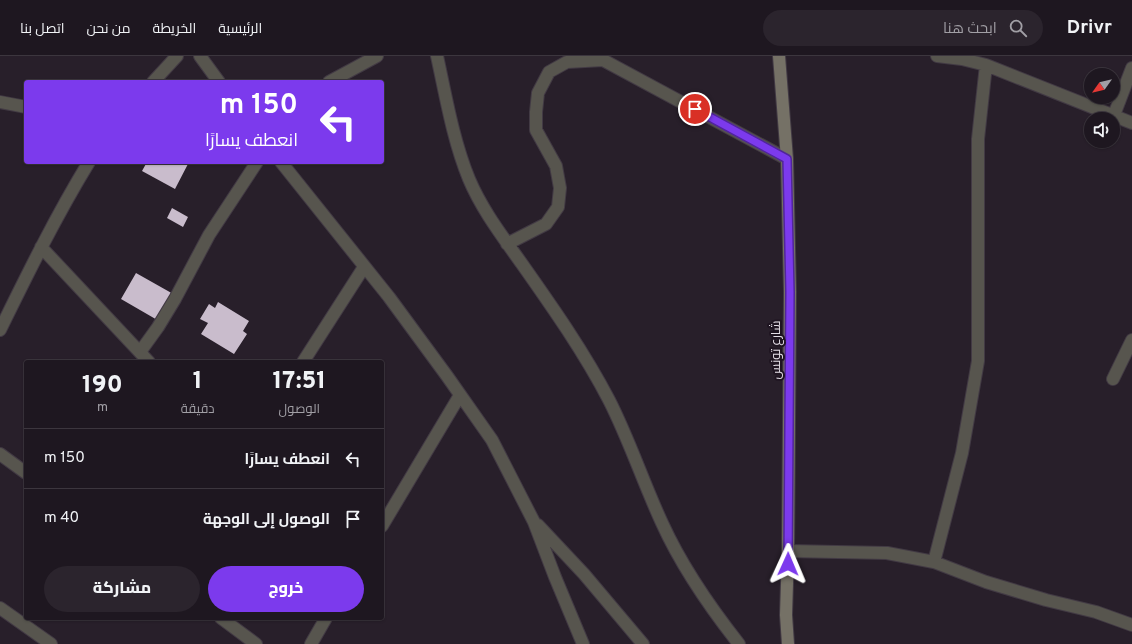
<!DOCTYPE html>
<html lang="ar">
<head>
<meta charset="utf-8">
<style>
  :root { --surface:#1e1720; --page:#2b242d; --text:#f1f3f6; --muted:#a19fa5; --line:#3c363e; --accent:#7c3aed }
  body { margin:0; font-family:Overpass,Cairo,sans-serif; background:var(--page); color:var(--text); direction:rtl; height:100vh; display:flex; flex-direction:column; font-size:15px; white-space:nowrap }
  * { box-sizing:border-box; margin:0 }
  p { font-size:13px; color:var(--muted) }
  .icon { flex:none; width:22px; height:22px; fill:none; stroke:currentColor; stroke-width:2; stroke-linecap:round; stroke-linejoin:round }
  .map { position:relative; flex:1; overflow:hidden; direction:ltr }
  .side { position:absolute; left:24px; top:304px; width:360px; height:260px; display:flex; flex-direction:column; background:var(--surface); border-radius:4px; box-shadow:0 1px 3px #0004,0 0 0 1px var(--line); direction:rtl }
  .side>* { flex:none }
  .banner { position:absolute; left:24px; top:24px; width:360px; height:84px; border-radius:4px; box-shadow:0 1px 3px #0004,0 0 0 1px var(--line); direction:rtl; background:#7c3aed; color:#fff; overflow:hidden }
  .needle { width:26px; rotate:236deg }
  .controls { position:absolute; left:1084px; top:12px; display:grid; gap:8px }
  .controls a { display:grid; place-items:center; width:36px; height:36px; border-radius:50%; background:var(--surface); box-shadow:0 1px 3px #0004,0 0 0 1px var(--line); font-size:20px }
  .pin { position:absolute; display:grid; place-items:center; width:34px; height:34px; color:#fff; margin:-17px; border:2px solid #fff; border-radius:50%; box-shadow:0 1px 4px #0007 }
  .me { position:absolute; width:44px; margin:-22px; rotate:1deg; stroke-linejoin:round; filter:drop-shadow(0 0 3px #0008) }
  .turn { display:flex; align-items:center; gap:14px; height:84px; padding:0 20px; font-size:18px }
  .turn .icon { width:52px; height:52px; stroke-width:2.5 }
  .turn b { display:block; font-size:28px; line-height:34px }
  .eta { display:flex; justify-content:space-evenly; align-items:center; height:68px; text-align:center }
  .eta b { font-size:24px; font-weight:800; line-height:28px }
  .primary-button { display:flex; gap:8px; margin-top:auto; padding:8px 20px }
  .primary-button a { flex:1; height:46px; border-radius:24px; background:var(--accent); color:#fff; font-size:16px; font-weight:800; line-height:46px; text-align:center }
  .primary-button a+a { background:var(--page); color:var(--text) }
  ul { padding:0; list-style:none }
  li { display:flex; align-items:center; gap:12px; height:60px; padding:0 20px; border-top:1px solid var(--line) }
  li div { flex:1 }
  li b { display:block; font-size:15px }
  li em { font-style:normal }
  header { display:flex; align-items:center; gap:24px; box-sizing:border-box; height:56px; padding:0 20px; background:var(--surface); border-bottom:1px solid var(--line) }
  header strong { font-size:19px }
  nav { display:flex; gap:22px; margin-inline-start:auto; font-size:14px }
  .search { width:280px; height:36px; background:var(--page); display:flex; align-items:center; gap:10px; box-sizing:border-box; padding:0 14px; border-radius:22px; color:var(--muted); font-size:15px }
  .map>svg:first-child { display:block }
  .building { fill:#c9bccc }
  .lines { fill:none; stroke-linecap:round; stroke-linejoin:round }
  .street-casing { stroke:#423a44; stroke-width:14 }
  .secondary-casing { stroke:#423a44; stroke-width:14 }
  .street { stroke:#57554e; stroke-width:12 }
  .secondary { stroke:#757166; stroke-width:12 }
  .route-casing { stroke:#51269a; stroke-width:10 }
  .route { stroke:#7c3aed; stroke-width:7 }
  .labels { text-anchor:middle; stroke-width:4; stroke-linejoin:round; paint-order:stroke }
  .street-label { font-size:13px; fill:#e3dde5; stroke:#1f1521 }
</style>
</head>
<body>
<header>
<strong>Drivr</strong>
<div class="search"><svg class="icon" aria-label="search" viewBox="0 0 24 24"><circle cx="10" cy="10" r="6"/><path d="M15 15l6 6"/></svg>ابحث هنا</div>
<nav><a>الرئيسية</a><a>الخريطة</a><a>من نحن</a><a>اتصل بنا</a></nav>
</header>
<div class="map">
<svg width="1132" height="588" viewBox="0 0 1132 588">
  <rect width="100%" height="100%" fill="#281f2a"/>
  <!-- building -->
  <path class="building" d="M 147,106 L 189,106 L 175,133 L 142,115 Z
    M 172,152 L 188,161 L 183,171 L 167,162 Z
    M 136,217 L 175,239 L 159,265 L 121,243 Z
    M 218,246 L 249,265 L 243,275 L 247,278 L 234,298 L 201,278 L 208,267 L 200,263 L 209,248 L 215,252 Z"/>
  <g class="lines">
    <defs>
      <path id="street" d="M 200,0 L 219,26
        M 437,0 C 446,41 453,84 469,123 C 482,154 503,181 522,208 C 553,252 584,296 609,344 C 629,383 643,426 662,467 C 682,511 709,550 739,588
        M 937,0 L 962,3 L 986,9 L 1132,67
        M 153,26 L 177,0
        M 329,26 L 377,0
        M 0,46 L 26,51
        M 1114,59 L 1132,12
        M 281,106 L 389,241 L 447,320 L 492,384 L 534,466 L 555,521 L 583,588
        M 507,188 L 546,168 L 558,151 L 560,132 L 556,110 L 536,74 L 536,56 L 538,37 L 549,16 L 567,6 L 603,4 L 787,103
        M 41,191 L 149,306
        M 0,274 C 28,217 56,160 89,106
        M 140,296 L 158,271 L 175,243 L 209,179 L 257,106
        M 303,306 L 364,211
        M 1113,323 L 1132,284
        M 0,398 L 26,417
        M 538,469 L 584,518 L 643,588
        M 382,470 L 460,339
        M 788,495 L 887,497 L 934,506 L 986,526 L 1046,544 L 1096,556 L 1132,569
        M 934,506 L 962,397 L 978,305 L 978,83 L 986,9
        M 0,552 L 51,588
        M 221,562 L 256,588
        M 311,588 L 326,562"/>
      <path id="secondary" d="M 779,0 L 787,103 L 790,236 L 788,495 L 786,559 L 788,588"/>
    </defs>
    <!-- street casing -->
    <use href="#street" class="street-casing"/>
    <!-- secondary casing -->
    <use href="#secondary" class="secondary-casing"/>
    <!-- street -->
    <use href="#street" class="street"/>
    <!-- secondary -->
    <use href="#secondary" class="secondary"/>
  </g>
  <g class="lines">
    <defs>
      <path id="route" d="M 695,53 L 787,103 L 790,236 L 788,508"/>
    </defs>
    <!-- route casing -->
    <use href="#route" class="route-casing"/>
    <!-- route -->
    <use href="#route" class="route"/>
  </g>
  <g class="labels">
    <!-- street labels -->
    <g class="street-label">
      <text transform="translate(775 294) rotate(-90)" y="5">شارع تونس</text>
    </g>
  </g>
</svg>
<div class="controls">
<a><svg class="needle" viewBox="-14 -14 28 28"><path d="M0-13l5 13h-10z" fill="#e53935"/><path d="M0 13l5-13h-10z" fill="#a19fa5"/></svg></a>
<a><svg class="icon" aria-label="sound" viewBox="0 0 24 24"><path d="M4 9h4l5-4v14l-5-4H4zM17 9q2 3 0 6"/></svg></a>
</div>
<div class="pin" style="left:695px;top:53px;background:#d93025"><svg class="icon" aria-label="arrive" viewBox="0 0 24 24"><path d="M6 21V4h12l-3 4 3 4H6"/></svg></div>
<svg class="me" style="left:788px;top:508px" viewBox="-20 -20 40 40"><path d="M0-17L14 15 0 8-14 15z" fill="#7c3aed" stroke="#fff" stroke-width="4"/></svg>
<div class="banner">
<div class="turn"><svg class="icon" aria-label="left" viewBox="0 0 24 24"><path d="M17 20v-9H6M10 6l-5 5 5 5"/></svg><div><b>150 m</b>انعطف يسارًا</div></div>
</div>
<section class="side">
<div class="eta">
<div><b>17:51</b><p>الوصول</p></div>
<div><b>1</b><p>دقيقة</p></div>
<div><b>190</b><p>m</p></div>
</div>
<ul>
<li><svg class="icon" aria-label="left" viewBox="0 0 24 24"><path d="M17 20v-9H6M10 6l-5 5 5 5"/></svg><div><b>انعطف يسارًا</b></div><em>150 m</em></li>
<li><svg class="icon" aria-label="arrive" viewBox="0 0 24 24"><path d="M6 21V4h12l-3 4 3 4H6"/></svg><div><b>الوصول إلى الوجهة</b></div><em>40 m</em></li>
</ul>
<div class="primary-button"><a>خروج</a><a>مشاركة</a></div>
</section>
</div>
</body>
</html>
